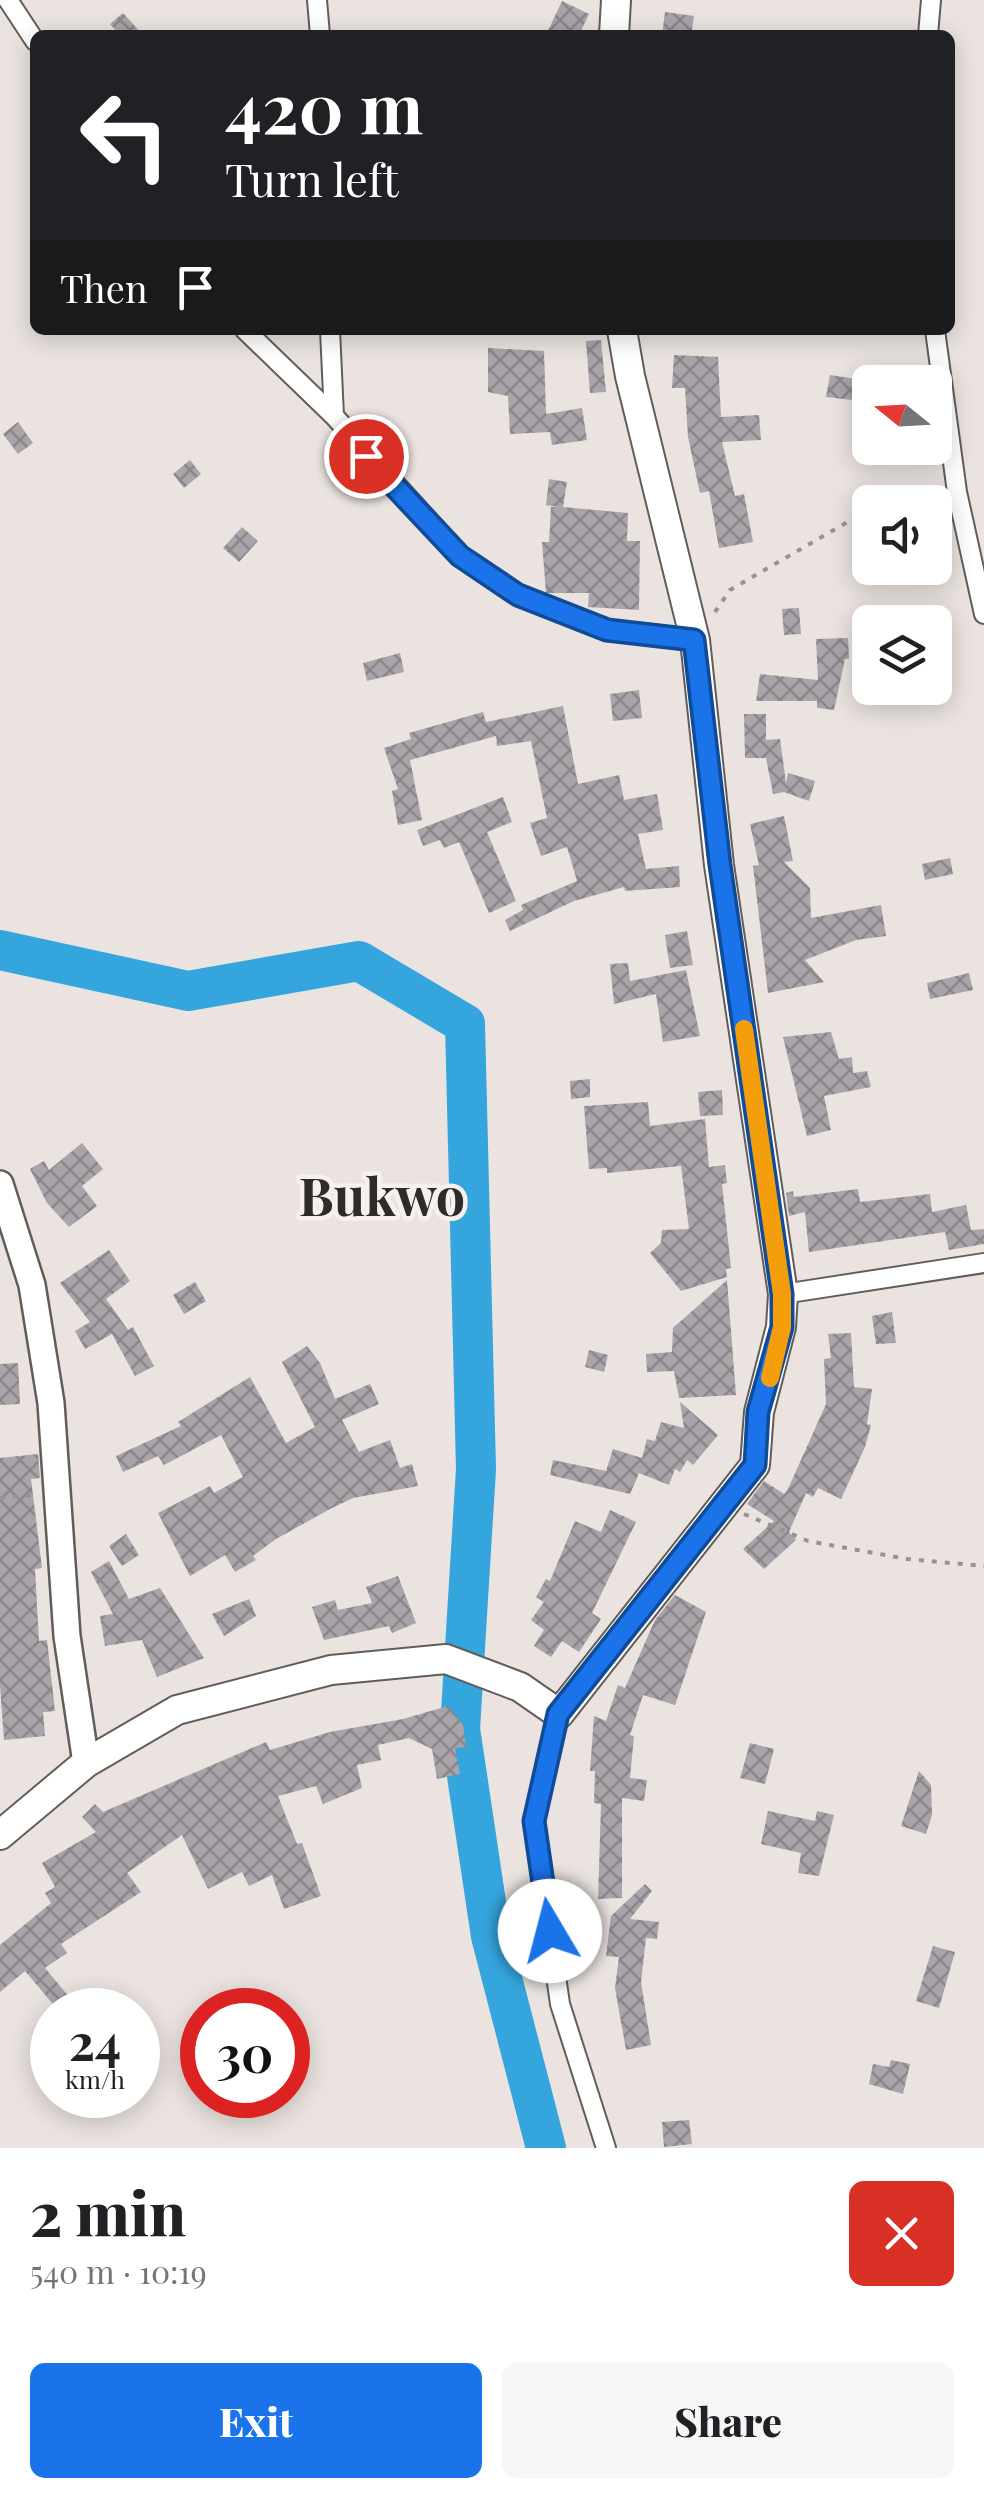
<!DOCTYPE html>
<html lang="en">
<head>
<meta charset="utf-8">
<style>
  :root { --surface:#fff; --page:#f6f6f6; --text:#202124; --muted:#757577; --accent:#1a73e8 }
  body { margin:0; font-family:"Playfair Display",serif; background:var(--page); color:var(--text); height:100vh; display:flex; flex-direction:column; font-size:38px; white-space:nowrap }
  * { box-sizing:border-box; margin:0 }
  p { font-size:32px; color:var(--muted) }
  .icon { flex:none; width:55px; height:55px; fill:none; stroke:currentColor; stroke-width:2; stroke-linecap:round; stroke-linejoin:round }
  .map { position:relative; height:2148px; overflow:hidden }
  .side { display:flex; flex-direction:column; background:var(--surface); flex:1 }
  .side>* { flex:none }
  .hud { position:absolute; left:30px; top:30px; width:925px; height:305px; border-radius:15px; box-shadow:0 5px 25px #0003; background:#202124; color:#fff; overflow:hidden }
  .needle { width:65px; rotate:288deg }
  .fabs { position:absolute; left:852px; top:365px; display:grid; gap:20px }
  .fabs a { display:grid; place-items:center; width:100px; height:100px; border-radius:15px; background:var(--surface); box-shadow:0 5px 25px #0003; font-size:50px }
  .speed { position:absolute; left:30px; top:1988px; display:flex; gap:20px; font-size:50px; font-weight:700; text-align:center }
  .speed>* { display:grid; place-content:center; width:130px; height:130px; border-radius:50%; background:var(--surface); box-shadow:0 5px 25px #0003; line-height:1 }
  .speed small { font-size:25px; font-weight:400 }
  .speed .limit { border:15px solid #d22; background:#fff; color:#111 }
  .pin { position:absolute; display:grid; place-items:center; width:85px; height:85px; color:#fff; margin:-42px; border:5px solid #fff; border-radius:50%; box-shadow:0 2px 10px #0007 }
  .me { position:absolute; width:110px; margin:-55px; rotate:352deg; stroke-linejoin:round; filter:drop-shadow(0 0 8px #0008) }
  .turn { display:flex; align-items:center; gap:35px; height:210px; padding:0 30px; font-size:45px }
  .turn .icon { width:130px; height:130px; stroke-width:2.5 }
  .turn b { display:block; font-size:70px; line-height:85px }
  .then { display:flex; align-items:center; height:95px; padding:0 30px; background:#0003; gap:20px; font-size:38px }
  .round { display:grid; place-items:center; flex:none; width:105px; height:105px; border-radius:15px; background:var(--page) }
  .overview { display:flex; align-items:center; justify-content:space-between; height:170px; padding:0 30px }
  h1 { font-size:60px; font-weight:800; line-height:75px }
  .cta { display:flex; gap:20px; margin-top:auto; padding:20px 30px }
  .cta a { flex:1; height:115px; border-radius:15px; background:var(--accent); color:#fff; font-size:40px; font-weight:800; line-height:115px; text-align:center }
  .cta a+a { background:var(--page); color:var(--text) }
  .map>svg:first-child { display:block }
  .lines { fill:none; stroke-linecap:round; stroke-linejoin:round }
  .river { stroke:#34a5dd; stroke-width:40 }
  .building { fill:url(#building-cross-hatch) }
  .minor-casing { stroke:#625d59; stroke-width:22 }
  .secondary-casing { stroke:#625d59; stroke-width:30 }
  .primary-casing { stroke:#625d59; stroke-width:32 }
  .path { stroke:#989390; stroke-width:4; stroke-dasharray:5 8; stroke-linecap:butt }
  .minor { stroke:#fff; stroke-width:18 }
  .secondary { stroke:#fff; stroke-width:25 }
  .primary { stroke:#fff; stroke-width:28 }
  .route-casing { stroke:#114b97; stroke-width:25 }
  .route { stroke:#1a73e8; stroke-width:18 }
  .slow { stroke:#f59e0b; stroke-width:18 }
  .labels { text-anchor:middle; stroke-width:9; stroke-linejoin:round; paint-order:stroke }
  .town-label { font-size:52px; font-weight:bold; fill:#2e2c2a; stroke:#f7f0ec }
</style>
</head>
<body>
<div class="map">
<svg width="984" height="2148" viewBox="0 0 984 2148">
  <defs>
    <pattern id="building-cross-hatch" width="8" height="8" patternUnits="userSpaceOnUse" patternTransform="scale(2.5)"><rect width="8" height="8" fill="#a9a4a9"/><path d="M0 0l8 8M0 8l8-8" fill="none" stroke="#8a868a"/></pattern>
  </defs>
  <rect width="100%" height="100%" fill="#eae3df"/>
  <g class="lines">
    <!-- river -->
    <path class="river" d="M 0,950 L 188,991 L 359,961 L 465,1024 L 476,1469 L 460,1729 L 491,1936 L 546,2148"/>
  </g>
  <!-- building -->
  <path class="building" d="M 562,1 L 589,14 L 579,35 L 546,35 Z
    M 665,12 L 694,16 L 691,35 L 662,35 Z
    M 123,13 L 143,35 L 120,35 L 110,24 Z
    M 601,340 L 606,392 L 590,393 L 586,341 Z
    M 488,348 L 544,351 L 546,414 L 582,408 L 587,440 L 552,445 L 550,432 L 510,434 L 508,396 L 488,392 Z
    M 674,355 L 718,357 L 721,417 L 759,415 L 761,440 L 722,442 L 735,496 L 744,494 L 753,542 L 719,548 L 709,491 L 700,493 L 688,437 L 685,388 L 672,388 Z
    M 830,375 L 863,380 L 860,401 L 826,397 Z
    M 18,422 L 33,443 L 18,454 L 3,434 Z
    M 190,460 L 201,474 L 184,488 L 173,474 Z
    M 549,479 L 567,482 L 563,507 L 628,513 L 627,541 L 640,541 L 639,610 L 588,607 L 589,593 L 546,593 L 542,542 L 549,542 L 551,507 L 558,507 L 546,505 Z
    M 242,527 L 258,541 L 239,562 L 223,548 Z
    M 799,608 L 801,634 L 784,635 L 782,609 Z
    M 848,638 L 849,659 L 845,659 L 834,710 L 817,708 L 817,701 L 756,701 L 760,674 L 818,680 L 816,639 Z
    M 400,653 L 404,672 L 367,681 L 363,663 Z
    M 639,690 L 642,718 L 613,721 L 610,694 Z
    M 563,706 L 578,784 L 619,775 L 624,800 L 657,794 L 663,830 L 638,834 L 646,869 L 679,866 L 680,887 L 625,891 L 624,887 L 574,901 L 510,931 L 505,920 L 523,910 L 521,905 L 577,881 L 567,847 L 541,856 L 530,823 L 547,818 L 531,741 L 497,746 L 496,736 L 410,760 L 422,820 L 398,825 L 392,791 L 398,789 L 384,748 L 411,739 L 409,733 L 483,712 L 486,722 Z
    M 744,714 L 766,714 L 766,740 L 780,739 L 786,783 L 788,773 L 815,781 L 809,801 L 784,792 L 773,794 L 766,758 L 745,758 Z
    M 503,797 L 512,822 L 487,832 L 516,901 L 489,913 L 459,842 L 444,848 L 440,840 L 423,846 L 417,830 Z
    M 784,816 L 793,861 L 784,862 L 810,888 L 811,918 L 881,905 L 886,936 L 856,940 L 805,960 L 824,982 L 768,993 L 753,866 L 759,865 L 750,824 Z
    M 950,858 L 953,874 L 925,880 L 922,864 Z
    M 687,931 L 693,965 L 670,968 L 665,935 Z
    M 628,963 L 630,981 L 686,970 L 700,1036 L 663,1042 L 656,994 L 614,1004 L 610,964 Z
    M 969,973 L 973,990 L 930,999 L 927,983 Z
    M 831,1032 L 839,1059 L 852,1057 L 853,1073 L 867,1071 L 871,1087 L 824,1096 L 831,1130 L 807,1136 L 783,1037 Z
    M 590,1079 L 590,1097 L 571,1099 L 570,1081 Z
    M 722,1090 L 723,1115 L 700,1116 L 698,1092 Z
    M 648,1102 L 650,1126 L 705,1119 L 709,1167 L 725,1165 L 727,1183 L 722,1184 L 731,1268 L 726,1269 L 727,1277 L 681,1291 L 650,1253 L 661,1243 L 662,1230 L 689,1229 L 681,1166 L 607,1173 L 607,1168 L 589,1169 L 584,1106 Z
    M 82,1143 L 103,1169 L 82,1186 L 97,1206 L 69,1227 L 47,1203 L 30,1169 L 44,1161 L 49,1170 Z
    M 858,1189 L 860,1202 L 930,1194 L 932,1212 L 966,1205 L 971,1230 L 984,1229 L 984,1244 L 949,1250 L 945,1232 L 809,1252 L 805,1212 L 789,1216 L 786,1193 L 793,1191 L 794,1197 Z
    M 109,1250 L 130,1281 L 106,1299 L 128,1330 L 133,1327 L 154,1366 L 135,1376 L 112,1334 L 85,1349 L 75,1331 L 90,1322 L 60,1283 Z
    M 727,1280 L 736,1395 L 679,1398 L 674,1371 L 647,1372 L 646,1354 L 672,1352 L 673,1328 Z
    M 195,1282 L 206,1301 L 184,1314 L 173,1295 Z
    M 892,1312 L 896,1343 L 876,1344 L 872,1316 Z
    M 851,1333 L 854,1387 L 872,1389 L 867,1424 L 871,1425 L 865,1447 L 841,1499 L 818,1488 L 813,1497 L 806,1493 L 789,1532 L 796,1540 L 764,1569 L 743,1549 L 774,1521 L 747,1504 L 764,1481 L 784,1494 L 788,1489 L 826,1404 L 824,1359 L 831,1358 L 828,1334 Z
    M 307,1346 L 320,1363 L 335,1399 L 370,1384 L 379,1404 L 342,1420 L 359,1452 L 390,1440 L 400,1468 L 412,1464 L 418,1486 L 353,1498 L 330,1509 L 276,1539 L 253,1556 L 256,1560 L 235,1572 L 225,1555 L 190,1576 L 158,1513 L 210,1486 L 214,1493 L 243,1477 L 221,1435 L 164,1465 L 158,1456 L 123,1472 L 116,1456 L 181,1426 L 178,1422 L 250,1377 L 286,1443 L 315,1427 L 282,1362 Z
    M 589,1350 L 608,1355 L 604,1372 L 585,1367 Z
    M 18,1363 L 20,1404 L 0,1405 L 0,1364 Z
    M 680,1402 L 718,1435 L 693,1465 L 687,1460 L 680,1472 L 675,1469 L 669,1485 L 639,1473 L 630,1494 L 550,1475 L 553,1460 L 606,1471 L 613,1449 L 642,1458 L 647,1439 L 655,1441 L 661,1422 L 684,1428 Z
    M 38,1454 L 40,1478 L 31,1479 L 42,1568 L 35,1569 L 39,1641 L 47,1640 L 55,1711 L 43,1712 L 45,1736 L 4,1740 L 0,1686 L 0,1458 Z
    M 610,1510 L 636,1522 L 592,1613 L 601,1619 L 579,1652 L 562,1641 L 551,1657 L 534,1646 L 544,1630 L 531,1620 L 544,1602 L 536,1597 L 546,1579 L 550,1581 L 575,1521 L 601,1532 Z
    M 126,1534 L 139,1555 L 122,1566 L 109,1546 Z
    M 109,1561 L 129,1599 L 160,1588 L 204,1658 L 157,1677 L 142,1640 L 105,1646 L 100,1616 L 113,1614 L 91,1572 Z
    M 398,1576 L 416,1623 L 392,1633 L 389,1626 L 324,1640 L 312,1607 L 335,1600 L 338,1610 L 372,1603 L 366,1587 Z
    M 675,1595 L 706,1612 L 675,1705 L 643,1695 L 630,1735 L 634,1736 L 630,1778 L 647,1780 L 644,1801 L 622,1798 L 622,1898 L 598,1899 L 601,1804 L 594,1803 L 595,1771 L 590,1771 L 594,1716 L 606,1721 L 618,1685 L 625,1688 L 655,1620 Z
    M 249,1599 L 256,1616 L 224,1636 L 212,1614 Z
    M 448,1706 L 463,1724 L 466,1747 L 455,1748 L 460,1774 L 437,1779 L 432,1749 L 409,1738 L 378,1745 L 381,1760 L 357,1765 L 362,1788 L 323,1804 L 316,1786 L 278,1796 L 297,1844 L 302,1843 L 321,1896 L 284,1909 L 272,1875 L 249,1886 L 242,1872 L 208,1889 L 182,1835 L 127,1873 L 141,1892 L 61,1944 L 67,1953 L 45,1968 L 80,2010 L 58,2010 L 25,1971 L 0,1992 L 0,1945 L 51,1903 L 45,1893 L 55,1887 L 42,1863 L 96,1832 L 82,1817 L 95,1804 L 103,1812 L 266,1742 L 270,1750 L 330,1732 L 403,1719 Z
    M 750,1743 L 774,1749 L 765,1784 L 740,1778 Z
    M 919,1771 L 931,1785 L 932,1815 L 926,1834 L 901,1826 Z
    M 768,1811 L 815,1821 L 817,1811 L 834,1815 L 819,1876 L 798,1873 L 801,1853 L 761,1844 Z
    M 645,1884 L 652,1891 L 630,1919 L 659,1922 L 657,1939 L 646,1938 L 641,1982 L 651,2045 L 626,2050 L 615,1988 L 619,1957 L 606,1956 L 611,1916 Z
    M 933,1946 L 955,1952 L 939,2008 L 916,2001 Z
    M 891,2060 L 910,2064 L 903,2094 L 869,2084 L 873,2064 L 889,2067 Z
    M 689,2120 L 692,2144 L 664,2147 L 662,2122 Z"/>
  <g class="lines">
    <defs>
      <path id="minor" d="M 8,0 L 35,41
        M 317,0 L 320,35
        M 928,35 L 931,0
        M 245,330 L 334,416 L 460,555 L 518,595 L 607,631 L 695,640
        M 330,330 L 334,416
        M 935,330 L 957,492 L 984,614
        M 783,1294 L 984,1263
        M 559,1714 L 534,1821 L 560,2004 L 606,2148"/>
      <path id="secondary" d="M 0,1184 L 32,1285 L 51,1403 L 67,1636 L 86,1763"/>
      <path id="primary" d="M 614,35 L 616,0
        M 0,1835 L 86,1763 L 177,1710 L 331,1670 L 446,1659 L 520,1687 L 559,1714 L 755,1465 L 759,1412 L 781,1327 L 783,1294 L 719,865 L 695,640 L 630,376 L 622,330"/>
    </defs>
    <!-- minor casing -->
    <use href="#minor" class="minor-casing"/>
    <!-- secondary casing -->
    <use href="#secondary" class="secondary-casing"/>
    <!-- primary casing -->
    <use href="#primary" class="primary-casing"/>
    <!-- path -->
    <path class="path" d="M 883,502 L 936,494
      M 715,612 L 730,590 L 870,509
      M 0,1498 L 34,1495
      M 744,1514 L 808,1541 L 907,1559 L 984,1566"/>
    <!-- minor -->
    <use href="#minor" class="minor"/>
    <!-- secondary -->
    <use href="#secondary" class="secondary"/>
    <!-- primary -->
    <use href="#primary" class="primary"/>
  </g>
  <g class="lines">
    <defs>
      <path id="route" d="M 366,456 L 460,556 L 518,595 L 607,630 L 694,640 L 720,865 L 782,1294 L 782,1327 L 758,1412 L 755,1465 L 558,1714 L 534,1821 L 550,1931"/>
    </defs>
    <!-- route casing -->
    <use href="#route" class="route-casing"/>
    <!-- route -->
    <use href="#route" class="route"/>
    <!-- slow -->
    <path class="slow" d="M 744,1029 L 782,1294 L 782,1327 L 770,1378"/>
  </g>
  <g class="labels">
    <!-- town labels -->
    <g class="town-label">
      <text x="382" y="1216">Bukwo</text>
    </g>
  </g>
</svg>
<div class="fabs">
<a><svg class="needle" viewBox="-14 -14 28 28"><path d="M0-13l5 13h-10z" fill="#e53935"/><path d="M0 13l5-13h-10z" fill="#757577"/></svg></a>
<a><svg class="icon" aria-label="sound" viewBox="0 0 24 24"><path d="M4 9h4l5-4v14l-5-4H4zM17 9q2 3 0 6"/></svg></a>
<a><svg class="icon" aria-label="layers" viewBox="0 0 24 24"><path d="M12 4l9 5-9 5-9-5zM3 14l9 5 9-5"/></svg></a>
</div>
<div class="speed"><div>24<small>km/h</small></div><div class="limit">30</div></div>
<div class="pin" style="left:366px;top:456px;background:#d93025"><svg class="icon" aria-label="arrive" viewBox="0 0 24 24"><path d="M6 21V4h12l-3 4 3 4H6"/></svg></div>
<svg class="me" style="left:550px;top:1931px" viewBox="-20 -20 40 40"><circle r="19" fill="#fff"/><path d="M0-13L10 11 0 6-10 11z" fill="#1a73e8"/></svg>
<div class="hud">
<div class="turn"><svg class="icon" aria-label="left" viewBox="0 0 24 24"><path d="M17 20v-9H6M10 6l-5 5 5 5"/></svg><div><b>420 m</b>Turn left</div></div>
<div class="then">Then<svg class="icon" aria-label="arrive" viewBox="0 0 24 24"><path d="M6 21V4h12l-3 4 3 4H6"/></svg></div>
</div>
</div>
<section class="side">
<div class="overview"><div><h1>2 min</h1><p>540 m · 10:19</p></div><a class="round" style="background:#d93025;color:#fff"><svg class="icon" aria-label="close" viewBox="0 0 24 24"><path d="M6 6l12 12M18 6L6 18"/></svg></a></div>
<div class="cta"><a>Exit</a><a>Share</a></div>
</section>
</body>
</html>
